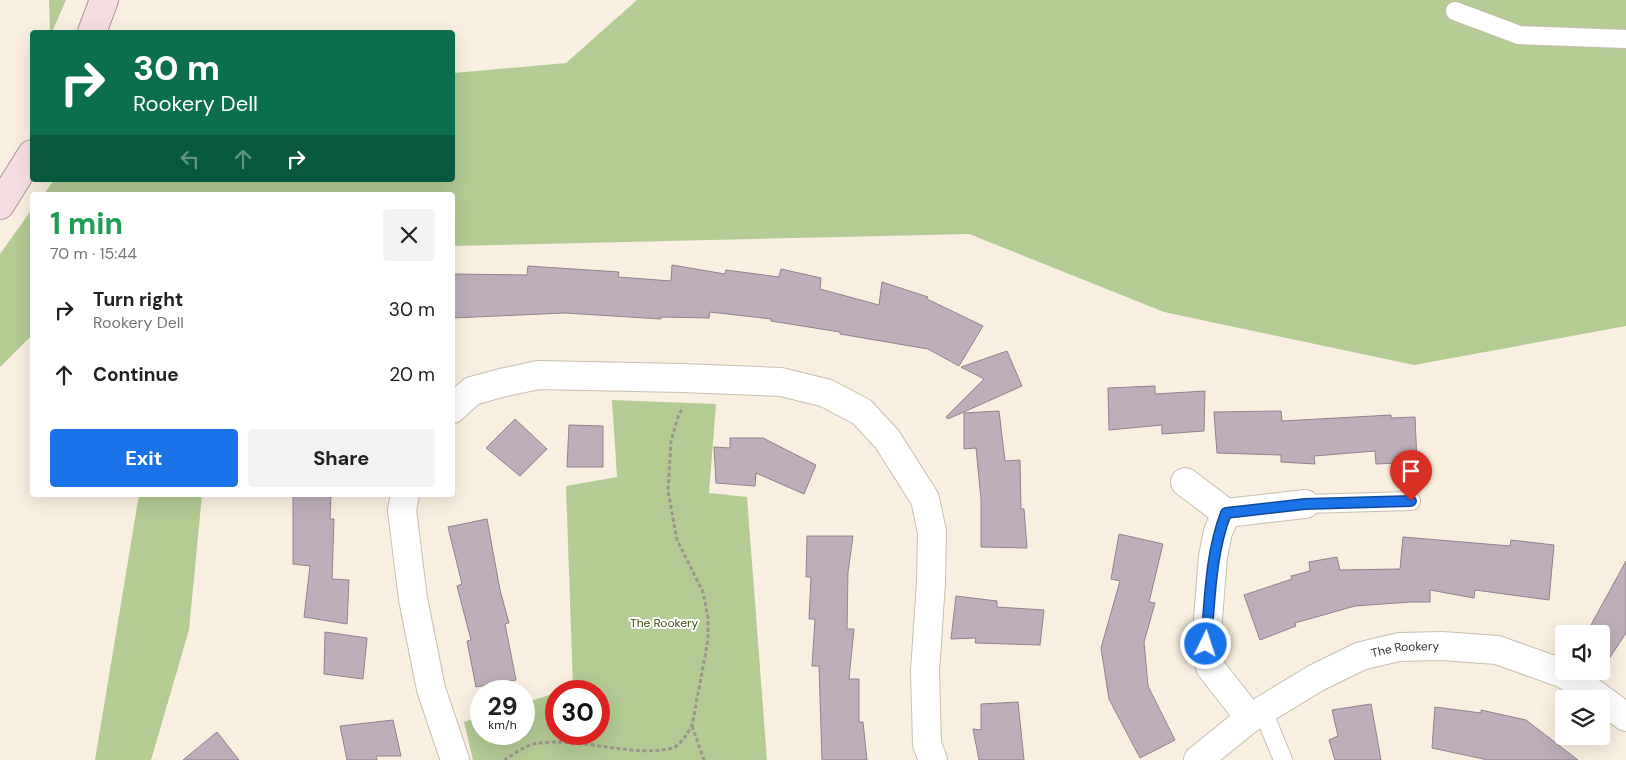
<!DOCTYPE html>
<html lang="en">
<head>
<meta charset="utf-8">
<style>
  :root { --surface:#fff; --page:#f2f2f2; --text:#202124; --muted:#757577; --accent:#1a73e8 }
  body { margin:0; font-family:"DM Sans",sans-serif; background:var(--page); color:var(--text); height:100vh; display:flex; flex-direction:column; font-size:19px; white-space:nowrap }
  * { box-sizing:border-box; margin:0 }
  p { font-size:16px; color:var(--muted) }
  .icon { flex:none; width:28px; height:28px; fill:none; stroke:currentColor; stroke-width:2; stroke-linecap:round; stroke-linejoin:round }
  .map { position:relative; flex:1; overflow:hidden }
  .panel { position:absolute; left:30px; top:192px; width:425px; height:305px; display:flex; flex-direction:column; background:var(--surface); border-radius:5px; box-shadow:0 5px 20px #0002 }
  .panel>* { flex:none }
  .banner { position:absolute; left:30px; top:30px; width:425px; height:152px; border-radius:5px; box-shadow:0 5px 20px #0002; background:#0b6e4f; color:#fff; overflow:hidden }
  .fabs { position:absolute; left:1555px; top:625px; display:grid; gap:10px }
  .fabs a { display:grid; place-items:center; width:55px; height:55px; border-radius:5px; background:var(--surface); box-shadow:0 5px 20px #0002; font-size:25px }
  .speed { position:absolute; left:470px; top:680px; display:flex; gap:10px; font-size:25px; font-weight:700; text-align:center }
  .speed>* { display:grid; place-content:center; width:65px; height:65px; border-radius:50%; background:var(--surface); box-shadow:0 5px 20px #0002; line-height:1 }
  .speed small { font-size:12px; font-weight:400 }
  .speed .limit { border:8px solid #d22; background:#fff; color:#111 }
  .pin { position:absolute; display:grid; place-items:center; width:42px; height:42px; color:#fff; margin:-51px -21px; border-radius:50% 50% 50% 0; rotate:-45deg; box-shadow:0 0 5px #0007 }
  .pin .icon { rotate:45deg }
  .me { position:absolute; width:55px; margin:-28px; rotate:4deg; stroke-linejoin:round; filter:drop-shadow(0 0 4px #0008) }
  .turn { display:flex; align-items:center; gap:18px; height:105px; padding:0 20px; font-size:22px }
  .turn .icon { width:65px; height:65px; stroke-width:2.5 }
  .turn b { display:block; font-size:35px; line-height:42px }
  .lanes { display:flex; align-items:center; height:48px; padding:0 20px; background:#0003; justify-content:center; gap:25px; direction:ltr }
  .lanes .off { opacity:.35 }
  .round { display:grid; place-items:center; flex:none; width:52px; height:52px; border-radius:5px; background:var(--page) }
  .head { display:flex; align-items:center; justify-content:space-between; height:85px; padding:0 20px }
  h1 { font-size:30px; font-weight:700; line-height:38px; color:#1e9e55 }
  .button { display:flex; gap:10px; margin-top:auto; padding:10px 20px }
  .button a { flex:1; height:58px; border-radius:5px; background:var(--accent); color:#fff; font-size:20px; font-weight:700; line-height:58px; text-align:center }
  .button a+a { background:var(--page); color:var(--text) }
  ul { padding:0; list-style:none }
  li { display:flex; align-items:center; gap:15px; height:65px; padding:0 20px }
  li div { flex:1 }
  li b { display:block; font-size:19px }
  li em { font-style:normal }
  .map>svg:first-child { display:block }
  .green { fill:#b4cb94 }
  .building { fill:#bdaeb9; stroke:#91838d }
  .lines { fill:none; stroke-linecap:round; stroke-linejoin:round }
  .lane-casing { stroke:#c8bfb0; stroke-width:20 }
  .street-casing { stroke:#c8bfb0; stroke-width:30 }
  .primary-casing { stroke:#af9296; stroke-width:30 }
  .path { stroke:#9d968b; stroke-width:3; stroke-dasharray:4 2.5; stroke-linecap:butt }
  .lane { stroke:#fff; stroke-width:18 }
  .street { stroke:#fff; stroke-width:28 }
  .primary { stroke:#f7dee3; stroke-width:28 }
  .route-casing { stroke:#114b97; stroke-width:12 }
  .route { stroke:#1a73e8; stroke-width:9 }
  .labels { text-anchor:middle; stroke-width:4; stroke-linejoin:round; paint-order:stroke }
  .park-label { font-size:12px; fill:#384f03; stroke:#fefefe }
  .street-label { font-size:12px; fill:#322f29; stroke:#fefefe }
</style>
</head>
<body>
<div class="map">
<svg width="1626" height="760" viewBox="0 0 1626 760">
  <rect width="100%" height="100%" fill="#f9efe0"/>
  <!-- green -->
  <path class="green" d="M 49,0 L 66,0 L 52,32 L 50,32 Z
    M 637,0 L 1626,0 L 1626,326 L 1414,365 L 1164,312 L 969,234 L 453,246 L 452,195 L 43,195 L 54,180 L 452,180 L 453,73 L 566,63 Z
    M 32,209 L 32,335 L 0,367 L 0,254 Z
    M 612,400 L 716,404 L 709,493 L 747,497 L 767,760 L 473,760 L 464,722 L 481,716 L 481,734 L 524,734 L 524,703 L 556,693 L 556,734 L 599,734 L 599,691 L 560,691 L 573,687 L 566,486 L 617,477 Z
    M 139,495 L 202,495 L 189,630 L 151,760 L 95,760 Z"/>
  <!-- building -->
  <path class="building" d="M 672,265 L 725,274 L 726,270 L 779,277 L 781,269 L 821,278 L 820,289 L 879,305 L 882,282 L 928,297 L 927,299 L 983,326 L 959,366 L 928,349 L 840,334 L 840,332 L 771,321 L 771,319 L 710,312 L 709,318 L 661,317 L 661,319 L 565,313 L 452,318 L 452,274 L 527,275 L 528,266 L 619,272 L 618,277 L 671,281 Z
    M 1007,351 L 1022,386 L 948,419 L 946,417 L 984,379 L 961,367 Z
    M 1155,386 L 1155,394 L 1205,391 L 1204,431 L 1162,434 L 1162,425 L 1109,430 L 1108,388 Z
    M 999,411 L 1005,461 L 1020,460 L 1021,509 L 1024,509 L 1027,548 L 981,547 L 981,499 L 976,448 L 964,449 L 964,413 Z
    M 1281,411 L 1282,421 L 1391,415 L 1391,418 L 1415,417 L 1417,462 L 1376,464 L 1375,451 L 1314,456 L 1315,464 L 1281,462 L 1281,455 L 1217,453 L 1214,412 Z
    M 515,419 L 547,449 L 520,476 L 486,448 Z
    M 569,425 L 603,426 L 603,467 L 567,467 Z
    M 730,438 L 763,438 L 816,465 L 804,494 L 756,473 L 755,486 L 716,483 L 714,447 L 730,448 Z
    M 293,495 L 331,495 L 330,519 L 334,519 L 332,579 L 349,580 L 347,624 L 304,617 L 310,566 L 293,564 Z
    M 487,519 L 500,590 L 509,623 L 505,624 L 516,680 L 476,687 L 467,641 L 471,640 L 457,586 L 462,584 L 448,527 Z
    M 1119,534 L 1163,544 L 1149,602 L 1155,603 L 1144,642 L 1148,686 L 1175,740 L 1140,758 L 1109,699 L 1101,648 L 1120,581 L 1111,579 Z
    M 807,536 L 853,536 L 848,572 L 847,629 L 854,629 L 849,679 L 859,679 L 859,722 L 863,722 L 867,760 L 822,760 L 819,666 L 812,666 L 815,619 L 809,619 L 811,577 L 806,577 Z
    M 1403,537 L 1510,546 L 1511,540 L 1554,545 L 1549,600 L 1475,590 L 1474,598 L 1430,590 L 1430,602 L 1411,602 L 1355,606 L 1295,623 L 1296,626 L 1260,640 L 1244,595 L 1292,579 L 1291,576 L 1310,571 L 1309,562 L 1337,557 L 1340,570 L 1400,569 Z
    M 1626,561 L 1626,633 L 1601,671 L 1601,634 L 1586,634 Z
    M 956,596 L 997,601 L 997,607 L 1044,610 L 1040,645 L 975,643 L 976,638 L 951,639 Z
    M 325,632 L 367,638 L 363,679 L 324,674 Z
    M 1018,702 L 1024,760 L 979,760 L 973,729 L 981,730 L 981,704 Z
    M 1371,704 L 1381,760 L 1335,760 L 1329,740 L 1338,736 L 1332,710 Z
    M 1435,707 L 1481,713 L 1481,710 L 1526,720 L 1578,760 L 1488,760 L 1432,748 Z
    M 393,720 L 401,756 L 376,756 L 377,760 L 347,760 L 340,726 Z
    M 217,732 L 239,760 L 183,760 Z"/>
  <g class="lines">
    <defs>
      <path id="lane" d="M 1455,11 L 1519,35 L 1626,39
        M 1305,504 L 1411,501
        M 1263,711 L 1283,760"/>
      <g id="street">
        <path d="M 452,409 L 472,391 L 501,383 L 538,375 L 682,378 L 781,382 L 826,393 L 862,412 L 887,439 L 925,499 L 932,532 L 931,582 L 925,671 L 927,744 L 933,760"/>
        <path d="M 1185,482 L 1226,513 L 1305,504"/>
        <path d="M 405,495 L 402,510 L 413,599 L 431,689 L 455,760"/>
        <path d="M 1226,513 L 1218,532 L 1213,556 L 1206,644 L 1210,667 L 1250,718"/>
        <path id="s1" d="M 1198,760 L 1250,718 L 1316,678 L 1361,656 L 1399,647 L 1442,646 L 1497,650 L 1562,673 L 1582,685 L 1626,717"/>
      </g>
      <path id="primary" d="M 92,32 L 104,0
        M 0,205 L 32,154"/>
    </defs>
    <!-- lane casing -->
    <use href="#lane" class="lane-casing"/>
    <!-- street casing -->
    <use href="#street" class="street-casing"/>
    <!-- primary casing -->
    <use href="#primary" class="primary-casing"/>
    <!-- path -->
    <path class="path" d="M 692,726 L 704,760
      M 504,760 C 513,755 524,746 534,744 C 577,735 638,760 675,747 C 682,742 687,734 692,726 L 708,640 L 708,618 L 703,592 L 677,540 L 668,491 L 671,441 L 678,417 L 683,407"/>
    <!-- lane -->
    <use href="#lane" class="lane"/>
    <!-- street -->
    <use href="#street" class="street"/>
    <!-- primary -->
    <use href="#primary" class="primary"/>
  </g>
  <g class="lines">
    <defs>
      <path id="route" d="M 1206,644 C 1210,600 1210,555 1226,513 L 1305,504 L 1411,501"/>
    </defs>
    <!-- route casing -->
    <use href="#route" class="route-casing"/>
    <!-- route -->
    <use href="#route" class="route"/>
  </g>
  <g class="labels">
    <!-- park labels -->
    <g class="park-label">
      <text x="664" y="627">The Rookery</text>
    </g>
    <!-- street labels -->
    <g class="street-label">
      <text dy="4" stroke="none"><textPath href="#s1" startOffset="239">The Rookery</textPath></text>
    </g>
  </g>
</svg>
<div class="fabs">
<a><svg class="icon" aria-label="sound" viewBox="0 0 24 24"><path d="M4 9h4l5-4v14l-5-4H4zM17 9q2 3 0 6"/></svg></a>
<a><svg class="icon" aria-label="layers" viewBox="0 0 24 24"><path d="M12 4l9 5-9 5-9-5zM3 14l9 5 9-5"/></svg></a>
</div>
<div class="speed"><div>29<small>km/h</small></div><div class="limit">30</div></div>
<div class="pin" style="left:1411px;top:501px;background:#d93025"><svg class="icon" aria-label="arrive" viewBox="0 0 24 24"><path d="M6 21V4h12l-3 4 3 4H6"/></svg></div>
<svg class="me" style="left:1206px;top:644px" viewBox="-20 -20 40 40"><circle r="17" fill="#1a73e8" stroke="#fff" stroke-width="3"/><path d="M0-11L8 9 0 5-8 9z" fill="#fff"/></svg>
<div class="banner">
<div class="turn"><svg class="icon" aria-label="right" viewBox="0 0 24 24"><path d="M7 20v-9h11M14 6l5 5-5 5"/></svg><div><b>30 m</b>Rookery Dell</div></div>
<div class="lanes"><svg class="icon off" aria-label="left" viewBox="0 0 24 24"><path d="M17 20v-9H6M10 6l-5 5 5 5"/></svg><svg class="icon off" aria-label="ahead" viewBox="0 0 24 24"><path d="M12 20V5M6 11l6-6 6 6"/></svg><svg class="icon" aria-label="right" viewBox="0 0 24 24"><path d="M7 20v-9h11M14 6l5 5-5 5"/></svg></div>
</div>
<section class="panel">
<div class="head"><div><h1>1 min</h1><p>70 m · 15:44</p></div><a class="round"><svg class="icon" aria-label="close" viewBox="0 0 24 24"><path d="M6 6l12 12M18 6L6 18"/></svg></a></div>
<ul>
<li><svg class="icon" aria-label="right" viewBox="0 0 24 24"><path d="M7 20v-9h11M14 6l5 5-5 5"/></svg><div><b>Turn right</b><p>Rookery Dell</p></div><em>30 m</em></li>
<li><svg class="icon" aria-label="ahead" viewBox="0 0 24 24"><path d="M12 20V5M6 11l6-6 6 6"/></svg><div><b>Continue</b></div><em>20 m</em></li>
</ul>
<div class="button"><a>Exit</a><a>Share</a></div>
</section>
</div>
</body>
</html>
